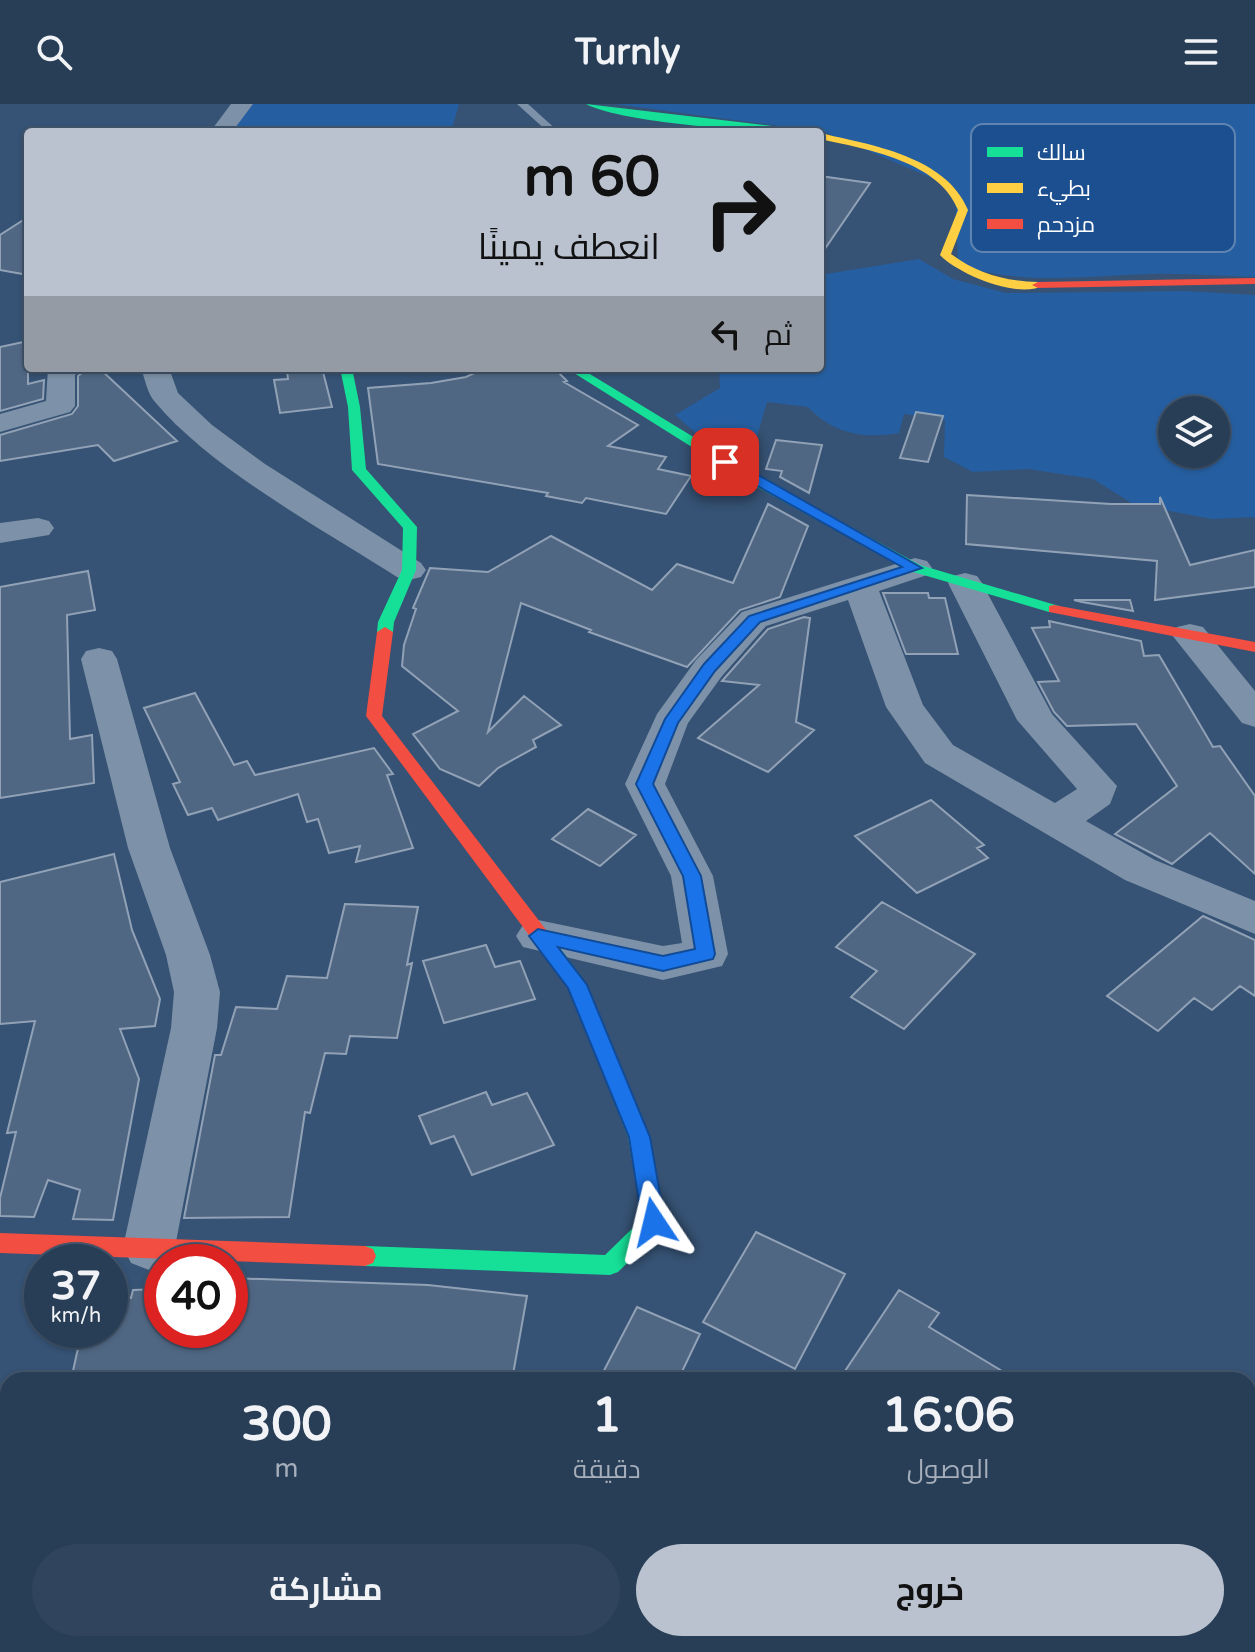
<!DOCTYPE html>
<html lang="ar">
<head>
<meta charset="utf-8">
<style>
  :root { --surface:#283e57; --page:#30455d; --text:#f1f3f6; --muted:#a5aeba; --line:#44576d; --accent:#b9c2ce }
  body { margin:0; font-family:"Varela Round",Cairo,sans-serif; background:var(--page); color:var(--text); direction:rtl; height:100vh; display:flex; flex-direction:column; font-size:30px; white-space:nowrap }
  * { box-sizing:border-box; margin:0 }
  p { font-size:26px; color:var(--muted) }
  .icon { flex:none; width:44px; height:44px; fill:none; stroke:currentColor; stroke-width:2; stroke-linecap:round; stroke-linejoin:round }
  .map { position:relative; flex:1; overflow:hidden; direction:ltr }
  .side { position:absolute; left:0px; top:1268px; width:1256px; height:280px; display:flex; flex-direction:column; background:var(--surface); border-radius:24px 24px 0 0; box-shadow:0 2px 6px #0004,0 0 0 2px var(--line); direction:rtl }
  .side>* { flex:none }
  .guide { position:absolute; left:24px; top:24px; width:800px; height:244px; border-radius:8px; box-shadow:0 2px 6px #0004,0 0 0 2px var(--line); direction:rtl; background:#b9c2ce; color:#111; overflow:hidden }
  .controls { position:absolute; left:1158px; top:292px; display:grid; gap:16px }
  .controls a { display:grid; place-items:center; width:72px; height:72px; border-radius:50%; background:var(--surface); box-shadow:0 2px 6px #0004,0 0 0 2px var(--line); font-size:40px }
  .speed { position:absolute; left:24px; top:1140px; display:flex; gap:16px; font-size:40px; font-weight:700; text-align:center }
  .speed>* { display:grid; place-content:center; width:104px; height:104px; border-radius:50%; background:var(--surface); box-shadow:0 2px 6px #0004,0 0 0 2px var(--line); line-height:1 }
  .speed small { font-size:20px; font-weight:400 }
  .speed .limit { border:12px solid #d22; background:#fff; color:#111 }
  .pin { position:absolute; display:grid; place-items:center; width:68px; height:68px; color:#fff; margin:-34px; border-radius:16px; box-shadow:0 4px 12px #0006 }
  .me { position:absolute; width:88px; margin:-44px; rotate:350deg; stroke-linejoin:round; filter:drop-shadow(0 0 6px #0008) }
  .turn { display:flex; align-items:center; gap:28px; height:168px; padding:0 32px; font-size:36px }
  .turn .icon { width:104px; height:104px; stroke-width:2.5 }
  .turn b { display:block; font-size:56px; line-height:68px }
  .then { display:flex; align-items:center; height:76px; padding:0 32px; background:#0003; gap:16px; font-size:30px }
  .eta { display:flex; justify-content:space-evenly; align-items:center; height:136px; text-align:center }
  .eta b { font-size:48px; font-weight:700; line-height:56px }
  .action { display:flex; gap:16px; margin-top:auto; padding:16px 32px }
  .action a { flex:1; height:92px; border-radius:48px; background:var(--accent); color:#111; font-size:32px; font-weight:700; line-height:92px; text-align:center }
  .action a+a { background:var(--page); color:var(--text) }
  header { display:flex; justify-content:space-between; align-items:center; height:104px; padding:0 32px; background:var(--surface); font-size:36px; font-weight:700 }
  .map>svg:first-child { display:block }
  .green { fill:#265fa1; fill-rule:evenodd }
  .building { fill:#506783; stroke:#92a2b6; stroke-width:2 }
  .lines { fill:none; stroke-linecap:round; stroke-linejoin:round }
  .lane { fill:#7d92a8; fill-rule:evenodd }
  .street { fill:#7d92a8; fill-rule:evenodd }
  .fast { fill:#16e098; fill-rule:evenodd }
  .slow { fill:#ffcf43; fill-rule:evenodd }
  .jam { fill:#f24e42; fill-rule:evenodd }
  .route { fill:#1a73e8; stroke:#114b97; stroke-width:2 }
  .key { fill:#1b4f8f; stroke:#5f84b1; stroke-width:2 }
  .key-label { font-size:22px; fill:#fff }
</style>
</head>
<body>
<header><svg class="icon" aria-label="menu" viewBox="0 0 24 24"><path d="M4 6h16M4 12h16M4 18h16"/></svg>Turnly<svg class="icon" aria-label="search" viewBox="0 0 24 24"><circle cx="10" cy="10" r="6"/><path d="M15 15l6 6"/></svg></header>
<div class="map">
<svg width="1255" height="1548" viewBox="0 0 1255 1548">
  <rect width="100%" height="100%" fill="#365274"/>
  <!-- green -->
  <path class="green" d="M 242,0 L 459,0 L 451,28 L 226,28 Z
    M 614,0 L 1255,0 L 1255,173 C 1220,172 1184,169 1149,170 C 1086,172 1018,182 958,160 L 955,84 L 824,28 Z
    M 919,155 L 953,175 L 1006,189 L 1186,187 L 1255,191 L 1255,413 L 1212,415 L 1133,400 L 1093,375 L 1028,365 L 973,368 L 944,353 L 945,316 L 904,310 L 899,329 C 864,335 833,330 808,303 L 767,298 L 751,353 L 696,329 L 675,311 L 720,284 L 719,264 L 820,264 L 820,171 ZM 1172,306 L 1216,306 L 1216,350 L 1172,350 Z"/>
  <!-- building -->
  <path class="building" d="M 820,72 L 870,79 L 820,152 Z
    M 28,113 L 28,171 L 0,166 L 0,131 Z
    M 28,237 L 28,280 L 44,276 L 43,295 L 0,307 L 0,243 Z
    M 99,264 L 177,337 L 114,357 L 98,341 L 0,357 L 0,331 L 72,310 L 78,302 L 78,272 L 86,266 Z
    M 322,264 L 332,303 L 280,309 L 274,276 L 288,275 L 287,267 Z
    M 485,264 L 554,264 L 567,277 L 564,278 L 638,321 L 608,342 L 666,353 L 658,365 L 691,372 L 666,410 L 586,394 L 582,399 L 546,392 L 548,389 L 378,360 L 368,284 L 431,279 L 466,273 Z
    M 916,308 L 943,312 L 928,358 L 900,354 Z
    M 776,336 L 822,341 L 809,389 L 780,373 L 782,367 L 766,365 Z
    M 967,391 L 1111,400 L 1160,400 L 1160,393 L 1190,461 L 1255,446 L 1255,483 L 1155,496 L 1157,457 L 966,440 Z
    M 768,400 L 808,422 L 780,493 L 740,506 L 687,563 L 589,528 L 591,526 L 521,499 L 488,628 L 524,592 L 561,621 L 533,636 L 536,643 L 498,664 L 479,682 L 440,665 L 413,630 L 458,607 L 402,562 L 404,541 L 416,505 L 413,504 L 430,464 L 488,468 L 551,432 L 652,486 L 677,460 L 733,479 Z
    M 88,467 L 95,506 L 67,511 L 70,635 L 92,631 L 94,679 L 0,694 L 0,483 Z
    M 883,489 L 928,489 L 929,494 L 945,494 L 958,550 L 906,550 Z
    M 1074,496 L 1130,496 L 1133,507 L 1082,498 Z
    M 804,513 L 810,514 L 796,618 L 814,626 L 768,668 L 698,634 L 759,581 L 722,577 L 768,525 Z
    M 1049,517 L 1141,537 L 1144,552 L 1159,551 L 1213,643 L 1220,642 L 1255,692 L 1255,770 L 1210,729 L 1172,760 L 1115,730 L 1177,682 L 1136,620 L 1067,622 L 1054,608 L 1038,578 L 1059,577 L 1032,524 L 1050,523 Z
    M 195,589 L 234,661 L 247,657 L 255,671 L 374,644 L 393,670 L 387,671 L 413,744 L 356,758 L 360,742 L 329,749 L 318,715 L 307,718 L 298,690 L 218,716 L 212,704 L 188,711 L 173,680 L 180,678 L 144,604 Z
    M 931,696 L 984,741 L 977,744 L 988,754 L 917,789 L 855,732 Z
    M 588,705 L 636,731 L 600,762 L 552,735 Z
    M 114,750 L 132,826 L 160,895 L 155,922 L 120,925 L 139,975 L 113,1116 L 73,1115 L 80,1086 L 48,1076 L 34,1113 L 0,1112 L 0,1094 L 16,1028 L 7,1029 L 35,917 L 0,920 L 0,778 Z
    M 882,798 L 975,850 L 904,925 L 851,893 L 877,867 L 836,843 Z
    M 345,800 L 418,803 L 407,861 L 412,859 L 397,934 L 350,932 L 346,950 L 325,949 L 310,1009 L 305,1008 L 289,1113 L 184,1114 L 215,951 L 221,951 L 236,903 L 277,905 L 287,872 L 327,874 Z
    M 1203,812 L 1255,836 L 1255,892 L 1240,882 L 1212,906 L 1194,894 L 1158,927 L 1107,892 Z
    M 486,841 L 495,863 L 520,857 L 535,895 L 444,919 L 423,857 Z
    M 486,988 L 492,1001 L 527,989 L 554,1041 L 472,1071 L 454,1032 L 431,1040 L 419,1012 Z
    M 756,1128 L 845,1170 L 795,1265 L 703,1218 Z
    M 230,1174 L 428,1181 L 527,1192 L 512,1276 L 71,1276 L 82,1226 L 110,1226 L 110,1189 L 131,1194 L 133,1186 L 162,1185 L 162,1226 L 230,1226 Z
    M 899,1186 L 939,1209 L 929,1223 L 1017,1276 L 839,1276 Z
    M 637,1203 L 700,1230 L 678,1276 L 599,1276 Z"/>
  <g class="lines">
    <!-- lane -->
    <path class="lane" d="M 517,0 L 528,0 L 559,28 L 548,28 Z"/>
    <!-- street -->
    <path class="street" d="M 231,0 L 253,0 L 232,28 L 210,28 Z
      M 48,264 L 84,264 L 75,271 L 75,302 L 70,308 L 0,328 L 0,310 L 46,297 Z
      M 141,264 L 169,264 L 178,289 L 212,321 L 265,360 L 421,459 L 426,466 L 421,473 L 409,476 L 397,473 C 322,425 211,365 155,298 C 147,289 145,275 141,264 Z
      M 38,414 L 49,417 L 54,424 L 49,431 L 0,439 L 0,419 Z
      M 915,454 L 927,457 L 932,464 L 927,471 L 879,487 L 923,601 L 953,641 L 1055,699 L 1077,685 L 1017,616 L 948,479 L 953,472 L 965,469 L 977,472 L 982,479 L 1052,610 L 1117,682 L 1110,700 L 1086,717 L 1155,756 L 1255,797 L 1255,830 L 1125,776 L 925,659 L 886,603 L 848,496 L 766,522 L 722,572 L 688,619 L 665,680 L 713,772 L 728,850 L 722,862 L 663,876 L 523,843 L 516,832 L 523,821 L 538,816 L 663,842 L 682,839 L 671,772 L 625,680 L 657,610 L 696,556 L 742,508 Z
      M 1190,520 L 1203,523 L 1255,587 L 1255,623 L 1242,619 L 1172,531 L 1177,523 Z
      M 99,544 L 112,547 L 117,555 L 170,744 L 210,851 L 220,888 L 217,924 L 175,1143 L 168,1158 L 149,1166 L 131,1159 L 123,1143 L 171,924 L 174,888 L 166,851 L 128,744 L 81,555 L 86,547 Z"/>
    <!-- fast -->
    <path class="fast" d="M 586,0 L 797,25 L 802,28 C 757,28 621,19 586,0 Z
      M 340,264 L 352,264 L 360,303 L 366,365 L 417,423 L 416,466 L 394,518 L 393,528 L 385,533 L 377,528 L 378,518 L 402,466 L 403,424 L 352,366 L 348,303 Z
      M 566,264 L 580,264 L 756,371 L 920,461 L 1059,502 L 1061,505 L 1059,508 L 1049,508 L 910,467 L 746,377 Z
      M 553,842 L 560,844 L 587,881 L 650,1033 L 665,1118 L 662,1125 L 618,1168 L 610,1171 L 365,1162 L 357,1159 L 354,1152 L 357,1145 L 365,1142 L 605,1151 L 642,1115 L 628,1033 L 569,884 L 544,849 L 546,844 Z"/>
    <!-- slow -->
    <path class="slow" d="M 820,29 C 871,41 946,52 968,106 L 951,150 C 978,170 1005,177 1038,178 L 1044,181 C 1019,196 958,170 940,151 L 958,106 C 939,57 866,45 820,35 Z"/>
    <!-- jam -->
    <path class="jam" d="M 1255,174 L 1255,180 L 1038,184 L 1032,181 L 1038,178 Z
      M 1054,501 L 1255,538 L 1255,548 L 1049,508 L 1049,502 Z
      M 385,523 L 393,528 L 382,612 L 560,844 L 562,849 L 560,854 L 546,854 L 366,612 L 377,528 Z
      M 0,1129 L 365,1142 L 373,1145 L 376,1152 L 373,1159 L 365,1162 L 0,1149 Z"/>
  </g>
  <!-- route -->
  <path class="route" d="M 720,355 L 730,355 L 922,464 L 760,518 L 715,567 L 678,619 L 653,680 L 701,772 L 715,850 L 713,855 L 663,867 L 558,843 L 587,881 L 650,1033 L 665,1118 L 661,1125 L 654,1128 L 646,1125 L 642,1118 L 629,1033 L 568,884 L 529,832 L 538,825 L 663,852 L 695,845 L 683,772 L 636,680 L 665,615 L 704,560 L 749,512 L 902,463 L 720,361 Z"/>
  <!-- legend -->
  <rect x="971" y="20" width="264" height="128" rx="12" class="key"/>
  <rect x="987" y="43" width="36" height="10" fill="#16e098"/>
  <rect x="987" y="79" width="36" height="10" fill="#ffcf43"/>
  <rect x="987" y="115" width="36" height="10" fill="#f24e42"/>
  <g class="key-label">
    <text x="1037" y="56">سالك</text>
    <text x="1037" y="92">بطيء</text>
    <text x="1037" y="128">مزدحم</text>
  </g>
</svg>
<div class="controls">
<a><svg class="icon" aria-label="layers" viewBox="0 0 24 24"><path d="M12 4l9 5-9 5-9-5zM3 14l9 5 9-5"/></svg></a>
</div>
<div class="speed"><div>37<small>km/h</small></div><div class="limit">40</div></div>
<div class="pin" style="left:725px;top:358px;background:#d93025"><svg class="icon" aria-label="arrive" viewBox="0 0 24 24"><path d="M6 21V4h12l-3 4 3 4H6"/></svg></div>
<svg class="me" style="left:654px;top:1118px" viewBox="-20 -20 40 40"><path d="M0-17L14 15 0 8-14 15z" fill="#1a73e8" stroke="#fff" stroke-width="4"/></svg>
<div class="guide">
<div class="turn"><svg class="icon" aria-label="right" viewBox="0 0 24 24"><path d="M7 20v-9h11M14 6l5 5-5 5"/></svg><div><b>60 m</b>انعطف يمينًا</div></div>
<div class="then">ثم<svg class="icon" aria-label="left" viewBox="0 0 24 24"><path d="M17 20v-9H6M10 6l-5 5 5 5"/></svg></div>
</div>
<section class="side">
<div class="eta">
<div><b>16:06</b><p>الوصول</p></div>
<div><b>1</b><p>دقيقة</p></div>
<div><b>300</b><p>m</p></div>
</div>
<div class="action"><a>خروج</a><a>مشاركة</a></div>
</section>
</div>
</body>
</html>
